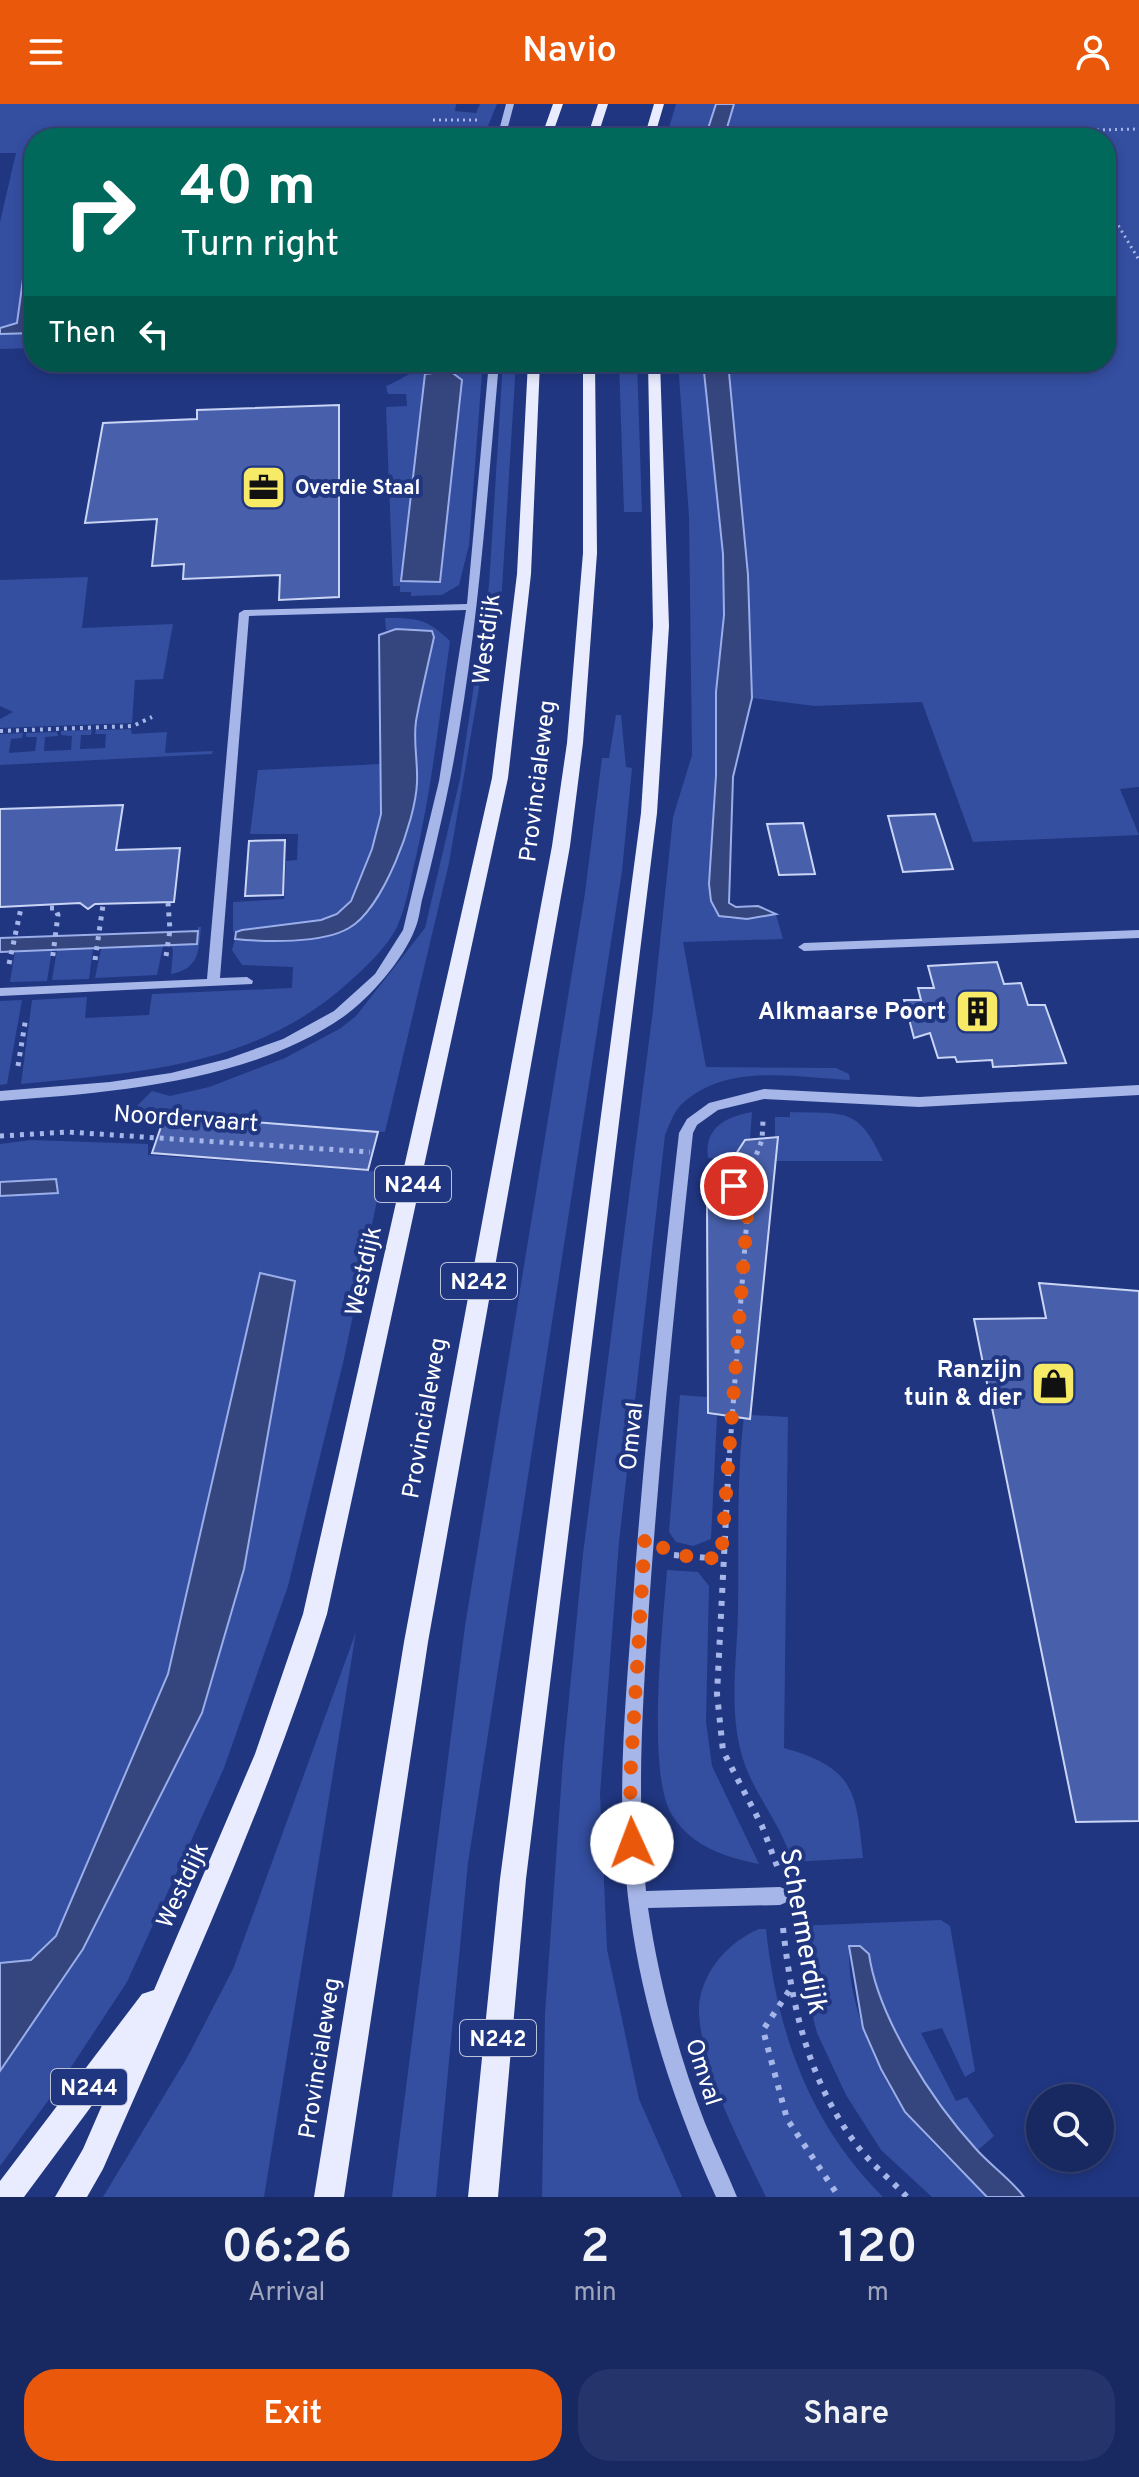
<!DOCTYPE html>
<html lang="en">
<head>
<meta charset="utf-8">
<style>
  :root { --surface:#182861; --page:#25346a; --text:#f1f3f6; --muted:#9fa6bd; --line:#364476; --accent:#ea580c }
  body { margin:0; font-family:Overpass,sans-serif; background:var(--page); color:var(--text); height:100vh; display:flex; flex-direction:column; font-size:30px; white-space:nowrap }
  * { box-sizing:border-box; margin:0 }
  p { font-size:26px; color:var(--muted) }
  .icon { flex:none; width:44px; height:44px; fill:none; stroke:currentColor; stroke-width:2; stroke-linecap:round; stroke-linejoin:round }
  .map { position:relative; height:2093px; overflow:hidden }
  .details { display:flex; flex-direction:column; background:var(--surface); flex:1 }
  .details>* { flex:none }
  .banner { position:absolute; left:24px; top:24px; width:1092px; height:244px; border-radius:32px; box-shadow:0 4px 12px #0003,0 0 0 2px var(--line); background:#00695c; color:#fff; overflow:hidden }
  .fabs { position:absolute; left:1026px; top:1980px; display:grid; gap:16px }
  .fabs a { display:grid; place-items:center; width:88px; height:88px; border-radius:50%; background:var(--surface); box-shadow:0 4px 12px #0003,0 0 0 2px var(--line); font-size:40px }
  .pin { position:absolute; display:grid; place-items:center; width:68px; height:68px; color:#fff; margin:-34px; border:4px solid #fff; border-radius:50%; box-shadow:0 2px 8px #0007 }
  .me { position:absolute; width:88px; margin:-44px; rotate:358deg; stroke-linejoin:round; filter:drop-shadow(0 0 6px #0008) }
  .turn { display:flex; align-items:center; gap:28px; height:168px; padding:0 24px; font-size:36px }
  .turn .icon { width:104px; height:104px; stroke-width:2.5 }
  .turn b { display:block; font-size:56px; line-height:68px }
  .then { display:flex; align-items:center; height:76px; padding:0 24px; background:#0003; gap:16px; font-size:30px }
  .eta { display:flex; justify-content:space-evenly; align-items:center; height:136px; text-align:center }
  .eta b { font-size:48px; font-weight:600; line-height:56px }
  .button { display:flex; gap:16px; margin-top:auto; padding:16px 24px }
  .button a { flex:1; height:92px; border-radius:32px; background:var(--accent); color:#fff; font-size:32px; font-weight:600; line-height:92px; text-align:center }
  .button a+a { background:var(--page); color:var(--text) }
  header { display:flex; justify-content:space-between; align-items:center; height:104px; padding:0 24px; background:var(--accent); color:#fff; font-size:36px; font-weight:600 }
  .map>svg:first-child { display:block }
  .green { fill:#344ea0 }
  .water { fill:#35457e; stroke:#9aaeea; stroke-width:2 }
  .building { fill:#4860ab; stroke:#cad5f6; stroke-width:2 }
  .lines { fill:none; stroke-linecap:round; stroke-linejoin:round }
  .path-far3 { stroke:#a6b6e8; stroke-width:3; stroke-dasharray:2 4; stroke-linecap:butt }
  .path-far2 { stroke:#a6b6e8; stroke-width:4; stroke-dasharray:3 5; stroke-linecap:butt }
  .path-far1 { stroke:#a6b6e8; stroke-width:5; stroke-dasharray:4 6; stroke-linecap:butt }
  .path { stroke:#a6b6e8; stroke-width:6; stroke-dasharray:5 8; stroke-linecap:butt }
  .minor { fill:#a6b6e8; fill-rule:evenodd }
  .major { fill:#e9ecfe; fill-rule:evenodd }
  .route { stroke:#ea580c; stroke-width:14; stroke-dasharray:0 25.2 }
  .labels { text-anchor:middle; stroke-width:8; stroke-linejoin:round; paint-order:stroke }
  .far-poi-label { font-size:20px; font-weight:bold; fill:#fff; stroke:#203681; text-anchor:start }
  .shield { fill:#203681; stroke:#bcc3d9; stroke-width:2 }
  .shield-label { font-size:22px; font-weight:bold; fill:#fff }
  .street-label { font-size:24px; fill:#fff; stroke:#203681 }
  .poi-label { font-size:24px; font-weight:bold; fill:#fff; stroke:#203681; text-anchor:end }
  .near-street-label { font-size:28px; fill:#fff; stroke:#203681 }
</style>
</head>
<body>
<header><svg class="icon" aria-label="menu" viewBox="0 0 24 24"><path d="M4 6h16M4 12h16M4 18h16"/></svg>Navio<svg class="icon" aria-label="person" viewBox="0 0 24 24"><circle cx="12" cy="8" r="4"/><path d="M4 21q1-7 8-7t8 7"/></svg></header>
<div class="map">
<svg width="1139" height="2093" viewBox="0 0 1139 2093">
  <rect width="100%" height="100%" fill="#203681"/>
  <!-- green -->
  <path class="green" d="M 0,0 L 456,0 L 455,7 L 476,9 L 480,0 L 497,0 L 488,22 L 495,24 L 492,34 L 471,34 L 473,23 L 445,23 L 442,34 L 34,34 L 34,244 L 0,245 L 0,118 L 16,49 L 0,49 Z
    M 676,0 L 1139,0 L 1139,683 L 1120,685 L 1139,731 L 973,738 L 922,598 L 814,602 L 753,594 L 736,652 L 716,651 L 709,780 L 714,805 L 728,815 L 776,811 L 783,835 L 683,838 L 706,963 L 836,964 L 849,970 L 850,976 C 795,973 727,959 683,999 C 674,1006 670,1020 665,1031 L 619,1438 L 600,1690 L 607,1845 L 639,1995 L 682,2093 L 542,2093 L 545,1910 L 563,1656 L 583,1450 L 653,906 L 673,713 L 692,651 L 689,413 L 678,258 L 1106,258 L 1106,34 L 666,34 Z
    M 503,258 L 516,258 L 501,501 L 493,502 L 449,759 L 385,1028 L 165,1011 L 162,1016 L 126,1013 L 152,987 L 170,992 L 209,983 L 285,954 L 341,924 L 356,912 L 425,824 L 460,675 L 489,481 Z
    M 619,258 L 637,258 L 642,408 L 624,408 Z
    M 438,259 L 471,260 L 482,269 L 469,441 L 459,481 L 442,491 L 411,492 L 411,488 L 400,488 L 400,482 L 393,482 L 386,303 L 407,302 L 406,290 L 388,290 L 386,282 C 403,276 415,261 433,268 L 425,270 L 401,477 L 440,478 L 462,276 L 450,267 L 438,268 Z
    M 88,473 L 82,524 L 173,520 L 163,575 L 135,576 L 132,619 L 0,624 L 0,615 L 13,608 L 0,602 L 0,476 Z
    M 385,514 C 419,514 427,515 450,537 C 440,609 432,682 416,753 C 410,776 407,801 397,823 C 387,843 366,863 349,878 C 256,963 140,968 21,980 L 32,896 L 87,893 L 85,914 L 149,911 L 152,890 L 292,884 L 293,863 L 242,861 L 232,846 L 235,835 L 292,836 L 341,829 L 370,807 L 406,725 L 417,679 L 411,525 L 386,526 Z
    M 616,611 L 621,611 L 626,663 L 632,664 L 622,767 L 468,1759 L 436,2093 L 392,2093 L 465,1522 L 585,789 L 602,654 L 609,654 Z
    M 131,625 L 132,630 L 167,628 L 165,649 L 213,647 L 212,650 L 0,661 L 0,630 L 23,629 L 22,634 L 11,635 L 9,649 L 35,647 L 37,633 L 26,633 L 26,629 L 57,628 L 58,632 L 45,633 L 44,647 L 71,646 L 72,632 L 61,631 L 61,627 L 92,626 L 91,631 L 81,631 L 80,645 L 105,644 L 106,630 L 95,630 L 96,626 Z
    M 381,660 C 381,676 383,694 381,710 C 378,734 358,798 337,810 C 314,824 260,823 233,828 L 233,798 L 284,795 L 286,757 L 297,756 L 298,730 L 250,730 L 258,666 Z
    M 198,823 L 201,823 C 199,847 199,865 171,870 L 173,846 L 171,842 L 196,840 Z
    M 163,842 L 157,871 L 95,874 L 101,845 Z
    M 93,845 L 89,875 L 52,876 L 57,846 Z
    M 52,846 L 47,877 L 10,878 L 15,847 Z
    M 22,896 L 7,980 L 0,981 L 0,897 Z
    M 752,1008 L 750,1035 L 745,1035 L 731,1056 L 708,1054 C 704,1024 725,1013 752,1008 Z
    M 790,1008 C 845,1010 858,1002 883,1057 L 775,1057 L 775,1013 L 790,1013 Z
    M 31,1036 L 148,1040 L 148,1051 L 383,1068 L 343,1259 L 288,1482 L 224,1664 L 127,1878 L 56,1986 L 0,2062 L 0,1967 L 83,1845 L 202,1609 L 244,1465 L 295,1178 L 260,1170 L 168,1570 L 56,1832 L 31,1856 L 0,1859 L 0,1092 L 58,1089 L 56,1075 L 0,1078 L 0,1040 Z
    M 680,1291 L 707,1293 L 708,1309 L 717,1311 L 711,1435 L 693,1442 L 676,1438 L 669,1428 Z
    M 751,1311 L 788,1313 L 784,1644 C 855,1664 856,1687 863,1754 L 792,1758 C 781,1718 751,1688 741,1648 C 729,1604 737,1553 738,1508 C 739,1443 736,1377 744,1312 Z
    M 667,1466 L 698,1468 L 709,1482 L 706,1618 L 712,1662 L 759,1760 C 726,1753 693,1744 672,1711 C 646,1669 663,1519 667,1466 Z
    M 356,1528 L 264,2093 L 103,2093 L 188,1952 L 233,1865 Z
    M 941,1816 L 950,1822 L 975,1967 L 965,1973 L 942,1924 L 921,1929 L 956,1997 L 967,1993 L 994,2032 L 977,2047 C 934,1996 879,1918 869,1850 L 850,1842 C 844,1890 877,1971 906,2008 C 930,2039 960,2065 987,2093 L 932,2093 L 881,2046 L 846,1991 L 817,1929 L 805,1881 L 798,1822 Z
    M 759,1825 L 766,1825 C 777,1928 809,2019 883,2093 L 766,2093 C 740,2039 703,1970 699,1910 C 697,1873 727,1838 759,1825 Z"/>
  <!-- water -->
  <path class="water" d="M 716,0 L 734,0 L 724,34 L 705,34 Z
    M 34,95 L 34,173 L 29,217 L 34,229 L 0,230 L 0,224 L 17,219 Z
    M 703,258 L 728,258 L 748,471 L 752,594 L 733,673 L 729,799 L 736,803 L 758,802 L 776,810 L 747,815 L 719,812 L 711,797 L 709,780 L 716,671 L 716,588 L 724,511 L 723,450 Z
    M 450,267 L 462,276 L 440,478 L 401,477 L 425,270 Z
    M 396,525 L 432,527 L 434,533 C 428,561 421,589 416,617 C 413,638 418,657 417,678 C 416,716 383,805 349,824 C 322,840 265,838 235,835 L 236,828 L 242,826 L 321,816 L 337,810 L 351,797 L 372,745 L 381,710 L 379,531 Z
    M 198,827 L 197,840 L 0,848 L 0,834 Z
    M 56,1075 L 58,1089 L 0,1092 L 0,1078 Z
    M 260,1169 L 295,1177 L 244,1465 L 202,1609 L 83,1845 L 0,1967 L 0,1859 L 31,1856 L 56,1832 L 168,1570 Z
    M 849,1842 L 860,1842 L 869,1850 C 878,1914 933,1998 976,2045 C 991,2062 1011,2075 1024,2093 L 987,2093 L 905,2008 L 881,1965 L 863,1924 Z"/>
  <!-- building -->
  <path class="building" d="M 339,301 L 339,493 L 279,496 L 280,471 L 183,475 L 184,460 L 152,462 L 157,415 L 85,419 L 103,319 L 197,315 L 197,306 Z
    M 123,701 L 116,746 L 180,744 L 174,798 L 95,800 L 88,805 L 80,799 L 0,803 L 0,705 Z
    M 935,710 L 953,765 L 903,768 L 888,712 Z
    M 803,719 L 815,770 L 779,771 L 767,720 Z
    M 285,736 L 283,791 L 245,792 L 249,737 Z
    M 997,858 L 1004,880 L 1021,879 L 1028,901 L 1045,901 L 1066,959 L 993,963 L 992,956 L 957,958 L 955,953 L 938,954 L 930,929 L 914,934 L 904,896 L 921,896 L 918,884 L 934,884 L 928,862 Z
    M 165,1011 L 378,1028 L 368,1066 L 152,1049 Z
    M 778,1033 L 750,1315 L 708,1309 L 707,1095 L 745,1036 Z
    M 1039,1179 L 1139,1187 L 1139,1717 L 1076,1718 L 974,1215 L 1046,1214 Z"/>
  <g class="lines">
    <!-- path-far3 -->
    <path class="path-far3" d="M 433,16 L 479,16
      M 1007,28 L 1139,25
      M 1106,101 L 1139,156"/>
    <!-- path-far2 -->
    <path class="path-far2" d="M 0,627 L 133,622 L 152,613"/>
    <!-- path-far1 -->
    <path class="path-far1" d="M 50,804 L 55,804 L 58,811 L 52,858
      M 166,852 L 170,826 L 168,799
      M 95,856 L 103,801
      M 9,860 L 21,804
      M 18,962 L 26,913
      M 0,1032 L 68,1028 L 370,1048
      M 723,1079 L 734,1082 L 748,1100 L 729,1356
      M 742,1088 L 762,1036 L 763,1017"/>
    <!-- path -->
    <path class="path" d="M 729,1354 L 717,1590 L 723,1647 L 762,1722 L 777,1762
      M 674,1451 L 721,1455
      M 783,1824 C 792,1905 810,1984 863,2049 C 877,2065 893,2078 907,2093
      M 789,1887 L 763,1926 L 787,2015 L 839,2093"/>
    <!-- minor -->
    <path class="minor" d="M 506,0 L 514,0 L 505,34 L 497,34 Z
      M 489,258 L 499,258 C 485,416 475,576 438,731 C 433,753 428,774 422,796 C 420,805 419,816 415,825 C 403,856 370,894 343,913 C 250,978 110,989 0,997 L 0,987 L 110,978 L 171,969 L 227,955 L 283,935 L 334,907 L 375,870 L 403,826 L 439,677 L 466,506 L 249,512 L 220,874 L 247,873 L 253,877 L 252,880 L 0,892 L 0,884 L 207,875 L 239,509 L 244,506 L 467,500 Z
      M 1139,826 L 1139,834 L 804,847 L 798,843 L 804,839 Z
      M 1139,981 L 1139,991 L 919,1003 L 764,995 L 718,1006 L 697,1021 L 693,1029 C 676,1186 660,1344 649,1502 C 643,1597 636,1692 646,1787 L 780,1783 L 787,1786 L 789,1792 L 787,1798 L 780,1801 L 648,1804 C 659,1878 678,1950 705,2019 C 715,2044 727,2068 737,2093 L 716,2093 C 673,1998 640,1898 628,1793 C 616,1699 625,1604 632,1510 C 643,1349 661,1189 679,1029 L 687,1015 L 709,999 L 764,985 L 919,993 Z"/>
    <!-- major -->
    <path class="major" d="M 553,0 L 563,0 L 551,34 L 541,34 Z
      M 598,0 L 608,0 L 597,34 L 587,34 Z
      M 654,0 L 664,0 L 654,34 L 644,34 Z
      M 528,258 L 540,258 L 531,470 L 508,674 L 327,1510 C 267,1701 183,1882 103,2065 L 87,2093 L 55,2093 L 83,2045 L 116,1969 L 24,2093 L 0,2093 L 0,2077 L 142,1890 L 154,1886 L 255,1650 L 303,1510 L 492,674 L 517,470 Z
      M 583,258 L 595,258 L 597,449 L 583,639 L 570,742 L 428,1538 L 344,2093 L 314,2093 L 404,1538 L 552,742 L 567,639 L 583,449 Z
      M 648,258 L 660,258 L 669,522 L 657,709 L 526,1775 L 498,2093 L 468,2093 L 500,1775 L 641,709 L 653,522 Z"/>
  </g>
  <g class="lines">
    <!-- route -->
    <path class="route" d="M 632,1739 L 630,1678 L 645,1433 L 675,1451 L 721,1455 L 748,1100 L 734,1082"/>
  </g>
  <!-- icons -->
  <defs>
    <symbol id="office-square" viewBox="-11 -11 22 22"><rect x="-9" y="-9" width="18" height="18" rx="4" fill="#f6ea67" stroke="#203681"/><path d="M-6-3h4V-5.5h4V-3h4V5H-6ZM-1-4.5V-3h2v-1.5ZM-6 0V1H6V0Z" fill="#111"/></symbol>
    <symbol id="building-square" viewBox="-11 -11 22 22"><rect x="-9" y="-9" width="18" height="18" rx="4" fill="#f6ea67" stroke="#203681"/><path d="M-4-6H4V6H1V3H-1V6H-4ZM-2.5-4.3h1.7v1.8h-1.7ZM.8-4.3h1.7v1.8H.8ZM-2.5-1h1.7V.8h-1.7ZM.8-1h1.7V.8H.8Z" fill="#111"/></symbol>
    <symbol id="shop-square" viewBox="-11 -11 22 22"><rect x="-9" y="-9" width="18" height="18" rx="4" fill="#f6ea67" stroke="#203681"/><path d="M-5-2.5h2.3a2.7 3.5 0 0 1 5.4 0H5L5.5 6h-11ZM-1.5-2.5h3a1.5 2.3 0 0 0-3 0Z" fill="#111"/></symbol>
  </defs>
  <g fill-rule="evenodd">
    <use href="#office-square" x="238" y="358" width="51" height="51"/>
    <use href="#building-square" x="952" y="882" width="51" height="51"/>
    <use href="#shop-square" x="1028" y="1254" width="51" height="51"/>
  </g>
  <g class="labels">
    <!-- far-poi labels -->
    <g class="far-poi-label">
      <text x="295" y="390">Overdie Staal</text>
    </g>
    <!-- shield labels -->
    <g class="shield">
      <rect x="375" y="1062" width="76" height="36" rx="6"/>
      <rect x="441" y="1159" width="76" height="36" rx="6"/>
      <rect x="460" y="1916" width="76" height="36" rx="6"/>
      <rect x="51" y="1965" width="76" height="36" rx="6"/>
    </g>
    <g class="shield-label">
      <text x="413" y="1088">N244</text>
      <text x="479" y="1185">N242</text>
      <text x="498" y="1942">N242</text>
      <text x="89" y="1991">N244</text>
    </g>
    <!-- street labels -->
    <g class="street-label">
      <text transform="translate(486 535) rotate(-83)" y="8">Westdijk</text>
      <text transform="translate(537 677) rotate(-83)" y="8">Provincialeweg</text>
      <text transform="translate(186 1014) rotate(4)" y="8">Noordervaart</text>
      <text transform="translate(363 1167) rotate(-77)" y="8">Westdijk</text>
      <text transform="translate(424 1314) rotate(-80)" y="8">Provincialeweg</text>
      <text transform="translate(631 1332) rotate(-84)" y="8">Omval</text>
      <text transform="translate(182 1781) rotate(-65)" y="8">Westdijk</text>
      <text transform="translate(319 1954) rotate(-81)" y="8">Provincialeweg</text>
      <text transform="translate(704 1968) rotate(72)" y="8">Omval</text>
    </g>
    <!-- poi labels -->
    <g class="poi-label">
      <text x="946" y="915">Alkmaarse Poort</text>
      <text x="1022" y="1273">Ranzijn<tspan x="1022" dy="28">tuin &amp; dier</tspan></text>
    </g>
    <!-- near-street labels -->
    <g class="near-street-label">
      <text transform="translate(805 1827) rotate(80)" y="10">Schermerdijk</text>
    </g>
  </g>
</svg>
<div class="fabs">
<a><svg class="icon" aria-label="search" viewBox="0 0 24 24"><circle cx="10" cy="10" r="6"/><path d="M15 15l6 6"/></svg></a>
</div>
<div class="pin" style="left:734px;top:1082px;background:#d93025"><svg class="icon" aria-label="arrive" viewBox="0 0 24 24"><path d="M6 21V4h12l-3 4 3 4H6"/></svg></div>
<svg class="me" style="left:632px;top:1739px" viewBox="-20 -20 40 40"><circle r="19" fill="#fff"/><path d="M0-13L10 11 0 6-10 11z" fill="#ea580c"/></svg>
<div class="banner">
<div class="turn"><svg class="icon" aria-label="right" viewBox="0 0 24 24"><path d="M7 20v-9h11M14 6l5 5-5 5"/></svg><div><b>40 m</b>Turn right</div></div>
<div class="then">Then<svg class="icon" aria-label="left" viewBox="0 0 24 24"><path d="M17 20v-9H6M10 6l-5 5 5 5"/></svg></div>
</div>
</div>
<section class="details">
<div class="eta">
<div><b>06:26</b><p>Arrival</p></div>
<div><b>2</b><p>min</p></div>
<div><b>120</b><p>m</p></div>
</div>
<div class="button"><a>Exit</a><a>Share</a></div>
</section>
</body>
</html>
